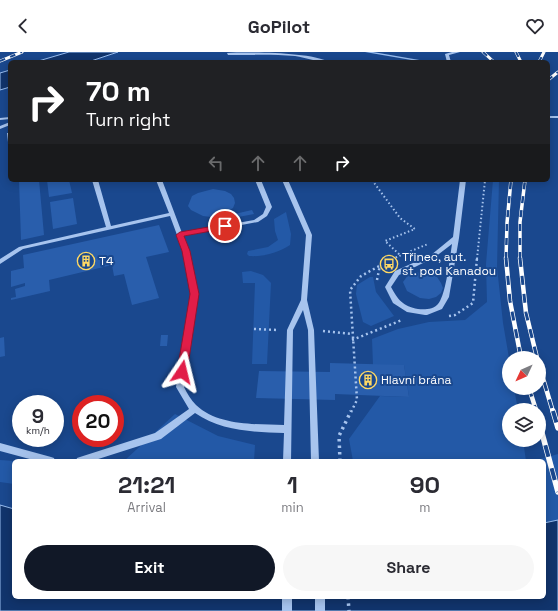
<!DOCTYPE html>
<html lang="en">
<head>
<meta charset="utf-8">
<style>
  :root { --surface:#fff; --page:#f7f7f7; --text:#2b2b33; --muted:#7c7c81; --accent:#111827 }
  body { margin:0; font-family:"Space Grotesk",sans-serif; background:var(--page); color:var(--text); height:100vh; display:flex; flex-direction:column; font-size:15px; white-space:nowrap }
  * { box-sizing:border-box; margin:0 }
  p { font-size:13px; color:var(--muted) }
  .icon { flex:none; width:22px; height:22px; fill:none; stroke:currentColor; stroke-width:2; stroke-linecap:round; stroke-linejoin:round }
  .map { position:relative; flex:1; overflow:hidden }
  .panel { position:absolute; left:12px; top:407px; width:534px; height:140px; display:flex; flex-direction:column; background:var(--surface); border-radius:6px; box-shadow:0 2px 10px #0003 }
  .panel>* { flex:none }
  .banner { position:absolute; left:8px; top:8px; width:542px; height:122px; border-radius:6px; box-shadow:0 2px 10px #0003; background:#202124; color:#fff; overflow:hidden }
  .needle { width:26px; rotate:226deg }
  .controls { position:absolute; left:502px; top:299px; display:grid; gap:8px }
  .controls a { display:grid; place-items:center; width:44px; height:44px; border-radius:50%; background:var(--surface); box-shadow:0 2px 10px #0003; font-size:20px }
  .speed { position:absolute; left:12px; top:343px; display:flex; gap:8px; font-size:20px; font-weight:700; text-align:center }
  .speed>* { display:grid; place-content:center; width:52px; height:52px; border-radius:50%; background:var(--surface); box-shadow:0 2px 10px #0003; line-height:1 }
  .speed small { font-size:10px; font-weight:400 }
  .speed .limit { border:6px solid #d22; background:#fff; color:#111 }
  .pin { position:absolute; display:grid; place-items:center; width:34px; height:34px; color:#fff; margin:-17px; border:2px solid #fff; border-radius:50%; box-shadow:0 1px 4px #0007 }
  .me { position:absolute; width:44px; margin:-22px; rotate:10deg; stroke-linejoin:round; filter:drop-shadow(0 0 3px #0008) }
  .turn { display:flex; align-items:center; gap:14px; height:84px; padding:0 12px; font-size:18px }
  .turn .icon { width:52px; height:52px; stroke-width:2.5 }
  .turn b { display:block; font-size:28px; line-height:34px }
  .lanes { display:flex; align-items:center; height:38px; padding:0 12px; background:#0003; justify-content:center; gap:20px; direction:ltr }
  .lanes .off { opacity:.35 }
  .eta { display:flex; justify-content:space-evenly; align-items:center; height:68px; text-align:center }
  .eta b { font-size:24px; font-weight:700; line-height:28px }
  .button { display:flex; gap:8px; margin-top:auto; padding:8px 12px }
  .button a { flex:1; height:46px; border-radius:24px; background:var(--accent); color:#fff; font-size:16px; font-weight:700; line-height:46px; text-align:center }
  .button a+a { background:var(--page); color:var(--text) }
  header { display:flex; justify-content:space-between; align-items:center; height:52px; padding:0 12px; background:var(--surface); font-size:18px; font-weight:700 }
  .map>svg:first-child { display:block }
  .green { fill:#2359a7 }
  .water { fill:#11346c; stroke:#99bef0 }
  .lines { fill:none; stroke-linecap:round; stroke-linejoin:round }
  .stream { fill:#99bef0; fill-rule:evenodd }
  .building { fill:#295eac }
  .path-far2 { stroke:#a7c4ee; stroke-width:2; stroke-dasharray:1.5 2.5; stroke-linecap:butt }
  .path-far1 { stroke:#a7c4ee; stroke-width:2.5; stroke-dasharray:2 3; stroke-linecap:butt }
  .path { stroke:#a7c4ee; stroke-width:3.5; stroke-dasharray:2.5 4; stroke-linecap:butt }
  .minor { fill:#a7c4ee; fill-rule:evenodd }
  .rail-far3-casing { stroke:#fff; stroke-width:3 }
  .rail-far2-casing { stroke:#fff; stroke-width:3.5 }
  .rail-far1-casing { stroke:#fff; stroke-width:4.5 }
  .rail-casing { stroke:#fff; stroke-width:5.5 }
  .rail-far3 { stroke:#1a488e; stroke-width:2; stroke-dasharray:5.5; stroke-linecap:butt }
  .rail-far2 { stroke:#1a488e; stroke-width:2.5; stroke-dasharray:7; stroke-linecap:butt }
  .rail-far1 { stroke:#1a488e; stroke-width:3; stroke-dasharray:9; stroke-linecap:butt }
  .rail { stroke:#1a488e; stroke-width:4; stroke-dasharray:12; stroke-linecap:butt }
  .route { fill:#e11d48; stroke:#92132f }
  .labels { text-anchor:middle; stroke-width:4; stroke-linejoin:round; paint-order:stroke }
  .poi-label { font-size:12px; fill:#fff; stroke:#1a488e; text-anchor:start }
</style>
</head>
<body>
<header><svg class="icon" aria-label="back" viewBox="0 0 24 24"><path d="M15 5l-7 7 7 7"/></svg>GoPilot<svg class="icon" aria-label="heart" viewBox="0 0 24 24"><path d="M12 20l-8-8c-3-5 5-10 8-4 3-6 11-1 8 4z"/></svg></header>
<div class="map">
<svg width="558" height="559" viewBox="0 0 558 559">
  <rect width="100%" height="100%" fill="#1a488e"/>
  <!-- green -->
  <path class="green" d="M 493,128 L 499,128 L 497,215 L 503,271 L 509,306 L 509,336 L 514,336 L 518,358 L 509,358 L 509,388 L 523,388 L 526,409 L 353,409 L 349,387 L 380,344 L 409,345 L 404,313 L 373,313 L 372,287 L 398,277 L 429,270 L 465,268 L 487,250 L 486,212 Z
    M 286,160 L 291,182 L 290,193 C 278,201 263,205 249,204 L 247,202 L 248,199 L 268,195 L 278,188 L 275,179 L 274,167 Z
    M 251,219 L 263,223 L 271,231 L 267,312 L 252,312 L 255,231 L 243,231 L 242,220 Z
    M 370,225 L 373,225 L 376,240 L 394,264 L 371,274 L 363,270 L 356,242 L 357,233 Z
    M 175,362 L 218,384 L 255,393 L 254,409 L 124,409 Z
    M 558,402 L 558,468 L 544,471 L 544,409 L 533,409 Z
    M 0,408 L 14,409 L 14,432 L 0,430 Z"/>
  <!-- water -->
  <path class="water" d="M 69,0 L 118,0 L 88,10 L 35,10 Z
    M 10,18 L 10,35 L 0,38 L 0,21 Z
    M 0,453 L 14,457 L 14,545 L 544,545 L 544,471 L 558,468 L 558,559 L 0,559 Z"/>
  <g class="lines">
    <!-- stream -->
    <path class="stream" d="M 365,0 L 373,0 L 431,10 L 423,10 Z"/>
  </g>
  <!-- building -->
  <path class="building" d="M 260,8 L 283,9 L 283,10 L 259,10 Z
    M 19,128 L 39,128 L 44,183 L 21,188 Z
    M 47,128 L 69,128 L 72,141 L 49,145 Z
    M 213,137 L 225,139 L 231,142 L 234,146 L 235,151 L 233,156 L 226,161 L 211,165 L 203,164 L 191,158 L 188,154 L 192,144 L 198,141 Z
    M 73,146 L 77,172 L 53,177 L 50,150 Z
    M 252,158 L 254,162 L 228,167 L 226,164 Z
    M 159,173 L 169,200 L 146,205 L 159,246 L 132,253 L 124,222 L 114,224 L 112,213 L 49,228 L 50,239 L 11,248 L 11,246 L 16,245 L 15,237 L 25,234 L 25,231 L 11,235 L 11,219 L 24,216 L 23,203 Z
    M 414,220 L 430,222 L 437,225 L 441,231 L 443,236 L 441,241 L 436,245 L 429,247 L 420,246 L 407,239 L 403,230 L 409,222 Z
    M 161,283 L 168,283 L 167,294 L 160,294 Z
    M 4,285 L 5,304 L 0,305 L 0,286 Z
    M 330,311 L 404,313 L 409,345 L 335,342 L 335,348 L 256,346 L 259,319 L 330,320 Z"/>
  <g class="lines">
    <!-- path-far2 -->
    <path class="path-far2" d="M 372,128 L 400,166 L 415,177 L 385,189 L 400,203
      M 392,207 L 428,192
      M 477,207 L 485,128"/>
    <!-- path-far1 -->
    <path class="path-far1" d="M 377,228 L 380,213
      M 449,264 L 455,263 L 473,251 L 477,206
      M 254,277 L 278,278
      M 323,279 L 352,282
      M 352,288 L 402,268
      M 351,360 L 357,348 L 350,238 L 361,224 L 394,206"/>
    <!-- path -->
    <path class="path" d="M 340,409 L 339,384 L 351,359
      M 348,545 L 349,559"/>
    <!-- minor -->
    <path class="minor" d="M 452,0 L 460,0 L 449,3 L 451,10 L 447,10 L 445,2 Z
      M 227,1 C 249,0 310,0 329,10 C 318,10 306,6 295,4 C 273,2 250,3 228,3 Z
      M 548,64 L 558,64 L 558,66 L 548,66 Z
      M 10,65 L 10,67 L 0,68 L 0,66 Z
      M 10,70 L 10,73 L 0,77 L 0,74 Z
      M 7,81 L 10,81 L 10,91 L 8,90 Z
      M 92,128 L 98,128 L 111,174 L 169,161 L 156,128 L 162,128 L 182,181 L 254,168 L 263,162 L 266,155 L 255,128 L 261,128 L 272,155 L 267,164 L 258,170 L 183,184 L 189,199 L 197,242 L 184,335 C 187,341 191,348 196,353 C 218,374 256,372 284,373 L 287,278 L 301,248 L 306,183 L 282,128 L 288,128 L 312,183 L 307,248 L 314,278 L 319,409 L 311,409 L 308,278 L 303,258 L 293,278 L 291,409 L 283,409 L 284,381 C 253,380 221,379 195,361 L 161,387 L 92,409 L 76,409 L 77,406 L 80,405 L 155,381 L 189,357 L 176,335 L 191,242 L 183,199 L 170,164 L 23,197 L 0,212 L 0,207 L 19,195 L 106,175 Z
      M 460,128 L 466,128 L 459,186 L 449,245 L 442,257 L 427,263 L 425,263 L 407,260 L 393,251 L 385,235 L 395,219 L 431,203 L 453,185 ZM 452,192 C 450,205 446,243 438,252 C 434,257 425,258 418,257 C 403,254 398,248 391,235 L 399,223 L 435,205 Z
      M 0,391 L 51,405 L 54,406 L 55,409 L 37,409 L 0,399 Z
      M 282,545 L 292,545 L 292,559 L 282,559 Z
      M 315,545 L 325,545 L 325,559 L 315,559 Z"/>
    <defs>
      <path id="rail-far3" d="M 483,0 L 494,10
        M 516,0 L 521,10
        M 0,9 L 22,0
        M 539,10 L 544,0
        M 548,28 L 558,20"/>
      <path id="rail-far2" d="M 506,207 L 507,171 L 511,128
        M 520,207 L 520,170 L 525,128"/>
      <path id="rail-far1" d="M 506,206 L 510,249 L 521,306
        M 520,206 L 526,261 L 537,306
        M 539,313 L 553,360
        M 529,336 L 536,358"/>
      <path id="rail" d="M 553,359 L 558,376
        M 539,370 L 558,440"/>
    </defs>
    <!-- rail-far3 casing -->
    <use href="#rail-far3" class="rail-far3-casing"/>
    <!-- rail-far2 casing -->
    <use href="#rail-far2" class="rail-far2-casing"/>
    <!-- rail-far1 casing -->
    <use href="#rail-far1" class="rail-far1-casing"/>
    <!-- rail casing -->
    <use href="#rail" class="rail-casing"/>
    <!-- rail-far3 -->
    <use href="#rail-far3" class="rail-far3"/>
    <!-- rail-far2 -->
    <use href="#rail-far2" class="rail-far2"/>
    <!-- rail-far1 -->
    <use href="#rail-far1" class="rail-far1"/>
    <!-- rail -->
    <use href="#rail" class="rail"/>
  </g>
  <!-- route -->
  <path class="route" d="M 225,172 L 229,174 L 228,176 L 184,184 L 190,199 L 199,242 L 187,320 L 186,322 L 179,322 L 177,320 L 190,242 L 182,199 L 176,183 L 180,180 Z"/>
  <!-- icons -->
  <defs>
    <symbol id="building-ring" viewBox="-11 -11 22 22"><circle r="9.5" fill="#1a488e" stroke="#ffd964" stroke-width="1.5"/><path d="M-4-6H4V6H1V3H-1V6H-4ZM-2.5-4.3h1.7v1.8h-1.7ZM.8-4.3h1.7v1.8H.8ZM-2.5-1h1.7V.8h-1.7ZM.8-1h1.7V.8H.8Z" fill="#ffd964"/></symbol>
    <symbol id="bus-ring" viewBox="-11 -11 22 22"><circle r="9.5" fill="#1a488e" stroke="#ffd964" stroke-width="1.5"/><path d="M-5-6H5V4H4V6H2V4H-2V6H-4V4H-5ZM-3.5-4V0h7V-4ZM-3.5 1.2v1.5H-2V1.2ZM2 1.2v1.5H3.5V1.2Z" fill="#ffd964"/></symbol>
  </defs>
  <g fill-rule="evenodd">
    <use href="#building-ring" x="76" y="199" width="20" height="20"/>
    <use href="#bus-ring" x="379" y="202" width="20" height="20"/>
    <use href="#building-ring" x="358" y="318" width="20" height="20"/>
  </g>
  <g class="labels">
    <!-- poi labels -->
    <g class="poi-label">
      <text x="402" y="209">Třinec, aut.<tspan x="402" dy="14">st. pod Kanadou</tspan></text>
      <text x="99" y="213">T4</text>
      <text x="381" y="332">Hlavní brána</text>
    </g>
  </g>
</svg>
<div class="controls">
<a><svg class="needle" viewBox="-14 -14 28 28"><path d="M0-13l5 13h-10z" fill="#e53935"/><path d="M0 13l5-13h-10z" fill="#7c7c81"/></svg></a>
<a><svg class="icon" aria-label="layers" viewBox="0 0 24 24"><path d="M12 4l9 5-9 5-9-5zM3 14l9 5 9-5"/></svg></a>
</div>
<div class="speed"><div>9<small>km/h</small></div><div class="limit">20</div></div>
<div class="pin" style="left:225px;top:174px;background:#d93025"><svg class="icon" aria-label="arrive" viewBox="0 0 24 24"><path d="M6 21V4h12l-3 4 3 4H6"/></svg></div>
<svg class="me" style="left:182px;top:320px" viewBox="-20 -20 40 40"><path d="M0-17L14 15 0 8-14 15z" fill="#e11d48" stroke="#fff" stroke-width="4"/></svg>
<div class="banner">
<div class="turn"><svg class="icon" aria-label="right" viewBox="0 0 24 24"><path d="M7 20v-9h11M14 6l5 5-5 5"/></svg><div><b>70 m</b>Turn right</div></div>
<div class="lanes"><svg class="icon off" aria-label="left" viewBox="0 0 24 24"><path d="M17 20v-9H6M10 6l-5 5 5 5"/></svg><svg class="icon off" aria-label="ahead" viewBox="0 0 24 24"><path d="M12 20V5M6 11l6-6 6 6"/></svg><svg class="icon off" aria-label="ahead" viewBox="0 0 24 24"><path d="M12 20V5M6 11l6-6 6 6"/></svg><svg class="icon" aria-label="right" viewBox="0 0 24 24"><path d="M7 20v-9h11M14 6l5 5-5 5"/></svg></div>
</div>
<section class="panel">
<div class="eta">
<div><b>21:21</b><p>Arrival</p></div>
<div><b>1</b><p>min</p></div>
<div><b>90</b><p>m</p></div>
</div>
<div class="button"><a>Exit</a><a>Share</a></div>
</section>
</div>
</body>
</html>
